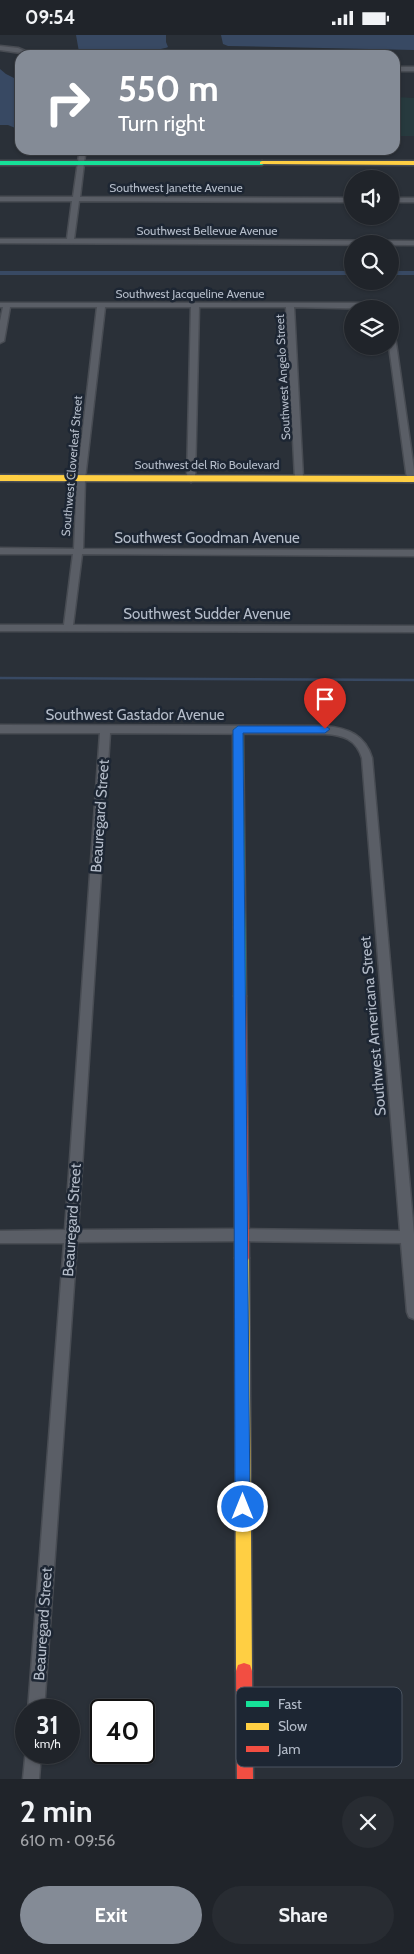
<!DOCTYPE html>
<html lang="en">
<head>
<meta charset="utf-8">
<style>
  :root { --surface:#20242a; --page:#282c32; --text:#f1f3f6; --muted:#a2a4a8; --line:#3d4147; --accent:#848b96 }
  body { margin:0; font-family:Cabin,sans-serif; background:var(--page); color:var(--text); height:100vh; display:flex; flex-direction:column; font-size:19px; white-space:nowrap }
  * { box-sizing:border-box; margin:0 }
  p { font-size:16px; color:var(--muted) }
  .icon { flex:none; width:28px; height:28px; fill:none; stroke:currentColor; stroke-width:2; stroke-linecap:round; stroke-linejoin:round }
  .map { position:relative; height:1744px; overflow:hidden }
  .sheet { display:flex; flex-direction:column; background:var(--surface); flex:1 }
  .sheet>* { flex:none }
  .hud { position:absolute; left:15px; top:15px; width:385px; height:105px; border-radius:15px; box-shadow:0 1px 4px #0004,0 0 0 1px var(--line); background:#848b96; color:#fff; overflow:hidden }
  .tools { position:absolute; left:344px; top:135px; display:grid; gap:10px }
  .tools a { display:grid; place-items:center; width:55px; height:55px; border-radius:50%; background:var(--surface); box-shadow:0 1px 4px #0004,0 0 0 1px var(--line); font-size:25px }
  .speed { position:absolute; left:15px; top:1664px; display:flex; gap:10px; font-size:25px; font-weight:700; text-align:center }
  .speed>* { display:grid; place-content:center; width:65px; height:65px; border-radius:50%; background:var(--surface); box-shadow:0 1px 4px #0004,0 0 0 1px var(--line); line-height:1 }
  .speed small { font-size:12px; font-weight:400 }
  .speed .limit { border:2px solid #111; border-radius:8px; background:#fff; color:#111 }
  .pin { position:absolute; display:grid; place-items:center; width:42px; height:42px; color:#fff; margin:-51px -21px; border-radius:50% 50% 50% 0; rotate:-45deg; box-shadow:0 0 5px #0007 }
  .pin .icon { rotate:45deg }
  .me { position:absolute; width:55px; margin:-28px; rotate:0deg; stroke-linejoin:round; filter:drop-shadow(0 0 4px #0008) }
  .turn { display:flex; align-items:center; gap:18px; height:105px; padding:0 20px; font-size:22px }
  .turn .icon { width:65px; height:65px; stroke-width:2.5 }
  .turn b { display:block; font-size:35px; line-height:42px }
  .round { display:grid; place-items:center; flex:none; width:52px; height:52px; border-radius:26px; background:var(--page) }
  .head { display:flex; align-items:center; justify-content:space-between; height:85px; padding:0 20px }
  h1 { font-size:30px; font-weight:800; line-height:38px }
  .primary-button { display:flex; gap:10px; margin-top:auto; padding:10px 20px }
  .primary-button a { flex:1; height:58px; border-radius:30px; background:var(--accent); color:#fff; font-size:20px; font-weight:800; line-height:58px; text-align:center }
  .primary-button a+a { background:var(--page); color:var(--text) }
  .status { display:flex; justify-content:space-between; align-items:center; height:35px; padding:0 25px; background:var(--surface); direction:ltr }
  .status svg { height:14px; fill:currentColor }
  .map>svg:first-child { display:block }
  .green { fill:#273a3e }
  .water { fill:#384963 }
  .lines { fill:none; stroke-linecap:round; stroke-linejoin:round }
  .stream { stroke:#384963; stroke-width:2.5 }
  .canal { fill:#384963; fill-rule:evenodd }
  .street-casing { stroke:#484c53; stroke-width:3 }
  .fast-casing { stroke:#484c53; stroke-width:3 }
  .slow-casing { stroke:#484c53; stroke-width:3 }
  .jam-casing { stroke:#484c53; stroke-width:3 }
  .street { fill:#5a5e66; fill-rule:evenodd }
  .fast { fill:#16e098; fill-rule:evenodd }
  .slow { fill:#ffcf43; fill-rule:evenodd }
  .jam { fill:#f24e42; fill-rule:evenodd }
  .route { fill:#1a73e8; stroke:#114b97 }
  .labels { text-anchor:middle; stroke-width:5; stroke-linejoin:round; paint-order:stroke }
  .far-street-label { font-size:12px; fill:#b4bcc9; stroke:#1d2633 }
  .street-label { font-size:15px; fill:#b4bcc9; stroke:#1d2633 }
  .key { fill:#1d2633; stroke:#4a5360; stroke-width:1 }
  .key-label { font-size:14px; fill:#b4bcc9 }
</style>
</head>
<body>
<div class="status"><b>09:54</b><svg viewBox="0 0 49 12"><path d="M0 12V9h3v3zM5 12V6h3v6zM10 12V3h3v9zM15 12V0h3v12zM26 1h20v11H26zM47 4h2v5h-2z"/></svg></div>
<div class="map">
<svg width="414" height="1744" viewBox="0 0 414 1744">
  <rect width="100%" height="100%" fill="#2a3038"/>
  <!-- green -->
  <path class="green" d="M 395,62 L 414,63 L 414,101 L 395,101 Z"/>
  <!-- water -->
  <path class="water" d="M 76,0 L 166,0 L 166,7 L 168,12 C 157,17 87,23 79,17 Z
    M 221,0 L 414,0 L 414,15 L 228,11 L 223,9 Z
    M 0,34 L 6,39 L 20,46 L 20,95 L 8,90 L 0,90 Z"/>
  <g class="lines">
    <!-- stream -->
    <path class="stream" d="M 0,643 L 414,645"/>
    <!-- canal -->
    <path class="canal" d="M 0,236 L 352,236 L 352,240 L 0,240 Z
      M 390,236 L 414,236 L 414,240 L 390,240 Z"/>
    <defs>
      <path id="street" d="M 0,11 L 18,13 L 35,20 L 0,15 Z
        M 395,32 L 414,32 L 414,36 L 395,36 Z
        M 82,118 L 85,120 L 80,162 L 352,163 L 352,167 L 79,166 L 74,204 L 414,206 L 414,210 L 0,208 L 0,204 L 67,204 L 72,166 L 0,166 L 0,162 L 73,162 L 79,120 Z
        M 390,163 L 414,163 L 414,167 L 390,167 Z
        M 0,268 L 364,268 L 382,272 L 383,274 L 294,272 L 303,443 L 299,446 L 295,443 L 286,272 L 199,272 L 195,444 L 191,447 L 187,444 L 191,272 L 105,272 L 85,444 L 83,514 L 414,515 L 414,521 L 82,519 L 73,590 L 414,591 L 414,597 L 0,596 L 0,590 L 64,590 L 73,519 L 0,519 L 0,513 L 74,514 L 77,444 L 97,272 L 10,272 L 4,306 L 0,308 L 0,286 L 3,272 L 0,272 Z
        M 390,292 L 394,294 L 414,435 L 414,446 L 411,447 L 407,444 L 389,311 L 390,311 Z
        M 0,690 L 325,691 C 348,693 365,700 372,723 L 414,1199 L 414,1284 L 409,1282 L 407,1277 L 401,1208 L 240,1206 L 77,1207 L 44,1675 L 28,1675 L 64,1208 L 0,1208 L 0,1196 L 65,1195 L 100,698 L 0,698 ZM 110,698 L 325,699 C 343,700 356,704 362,723 L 400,1196 L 240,1194 L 78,1195 Z
        M 26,1714 L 26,1718 L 41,1718 L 39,1744 L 23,1744 Z"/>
      <path id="fast" d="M 0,126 L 262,126 L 265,128 L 262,130 L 0,130 Z
        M 238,691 L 243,695 L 246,961 L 244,964 L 240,966 L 236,964 L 234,961 L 233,695 Z"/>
      <path id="slow" d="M 262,126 L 414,126 L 414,130 L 260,129 L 260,127 Z
        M 0,440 L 414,441 L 414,447 L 0,446 Z
        M 242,1217 L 247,1219 L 249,1223 L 252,1636 L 250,1642 L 244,1644 L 238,1642 L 236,1636 L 235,1223 L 237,1219 Z"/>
      <path id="jam" d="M 240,956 L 244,958 L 246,961 L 249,1223 L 247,1227 L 242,1229 L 237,1227 L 235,1223 L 234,961 L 236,958 Z
        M 244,1628 L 250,1630 L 252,1636 L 253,1744 L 237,1744 L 236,1636 L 238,1630 Z"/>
    </defs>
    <!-- street casing -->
    <use href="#street" class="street-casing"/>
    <!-- fast casing -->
    <use href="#fast" class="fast-casing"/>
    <!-- slow casing -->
    <use href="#slow" class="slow-casing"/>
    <!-- jam casing -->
    <use href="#jam" class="jam-casing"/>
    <!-- street -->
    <use href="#street" class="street"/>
    <!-- fast -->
    <use href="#fast" class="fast"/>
    <!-- slow -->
    <use href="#slow" class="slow"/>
    <!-- jam -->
    <use href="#jam" class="jam"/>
  </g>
  <!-- route -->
  <path class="route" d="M 238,691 L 325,691 L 330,694 L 325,698 L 243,698 L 250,1472 L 248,1477 L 243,1480 L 237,1477 L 235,1472 L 233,695 Z"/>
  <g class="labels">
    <!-- far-street labels -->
    <g class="far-street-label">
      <text x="176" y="157">Southwest Janette Avenue</text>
      <text x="207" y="200">Southwest Bellevue Avenue</text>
      <text x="190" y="263">Southwest Jacqueline Avenue</text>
      <text transform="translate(283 342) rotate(-93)" y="4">Southwest Angelo Street</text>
      <text x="207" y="434">Southwest del Rio Boulevard</text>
      <text transform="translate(72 431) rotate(-85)" y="4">Southwest Cloverleaf Street</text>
    </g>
    <!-- street labels -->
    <g class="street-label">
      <text x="207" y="508">Southwest Goodman Avenue</text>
      <text x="207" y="584">Southwest Sudder Avenue</text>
      <text x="135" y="685">Southwest Gastador Avenue</text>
      <text transform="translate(100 781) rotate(-86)" y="5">Beauregard Street</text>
      <text transform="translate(373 991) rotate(-95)" y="5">Southwest Americana Street</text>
      <text transform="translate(72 1185) rotate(-86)" y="5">Beauregard Street</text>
      <text transform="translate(43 1589) rotate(-86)" y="5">Beauregard Street</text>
    </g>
  </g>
  <!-- legend -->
  <rect x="236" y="1652" width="166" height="80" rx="8" class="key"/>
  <rect x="246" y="1666" width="23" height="6" fill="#16e098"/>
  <rect x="246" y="1688" width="23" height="7" fill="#ffcf43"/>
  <rect x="246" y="1711" width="23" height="6" fill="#f24e42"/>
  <g class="key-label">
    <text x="278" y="1674">Fast</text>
    <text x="278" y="1696">Slow</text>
    <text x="278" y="1719">Jam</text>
  </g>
</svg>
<div class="tools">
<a><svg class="icon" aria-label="sound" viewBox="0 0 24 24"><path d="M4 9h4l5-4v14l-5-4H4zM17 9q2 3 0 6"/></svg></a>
<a><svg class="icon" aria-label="search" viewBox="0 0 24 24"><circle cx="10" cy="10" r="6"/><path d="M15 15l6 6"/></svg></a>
<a><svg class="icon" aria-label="layers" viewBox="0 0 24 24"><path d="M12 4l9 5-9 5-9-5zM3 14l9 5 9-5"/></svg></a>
</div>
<div class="speed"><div>31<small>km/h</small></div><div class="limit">40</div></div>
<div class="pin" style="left:325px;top:694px;background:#d93025"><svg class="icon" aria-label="arrive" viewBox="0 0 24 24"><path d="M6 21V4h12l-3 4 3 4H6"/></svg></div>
<svg class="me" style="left:243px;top:1472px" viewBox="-20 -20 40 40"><circle r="17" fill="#1a73e8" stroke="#fff" stroke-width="3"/><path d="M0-11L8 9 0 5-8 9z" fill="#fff"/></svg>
<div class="hud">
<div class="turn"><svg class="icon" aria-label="right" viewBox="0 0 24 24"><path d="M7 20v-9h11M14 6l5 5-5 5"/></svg><div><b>550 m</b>Turn right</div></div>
</div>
</div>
<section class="sheet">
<div class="head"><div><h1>2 min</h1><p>610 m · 09:56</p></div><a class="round"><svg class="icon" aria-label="close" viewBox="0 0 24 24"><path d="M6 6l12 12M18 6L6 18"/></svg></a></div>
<div class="primary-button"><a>Exit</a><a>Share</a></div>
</section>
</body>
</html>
